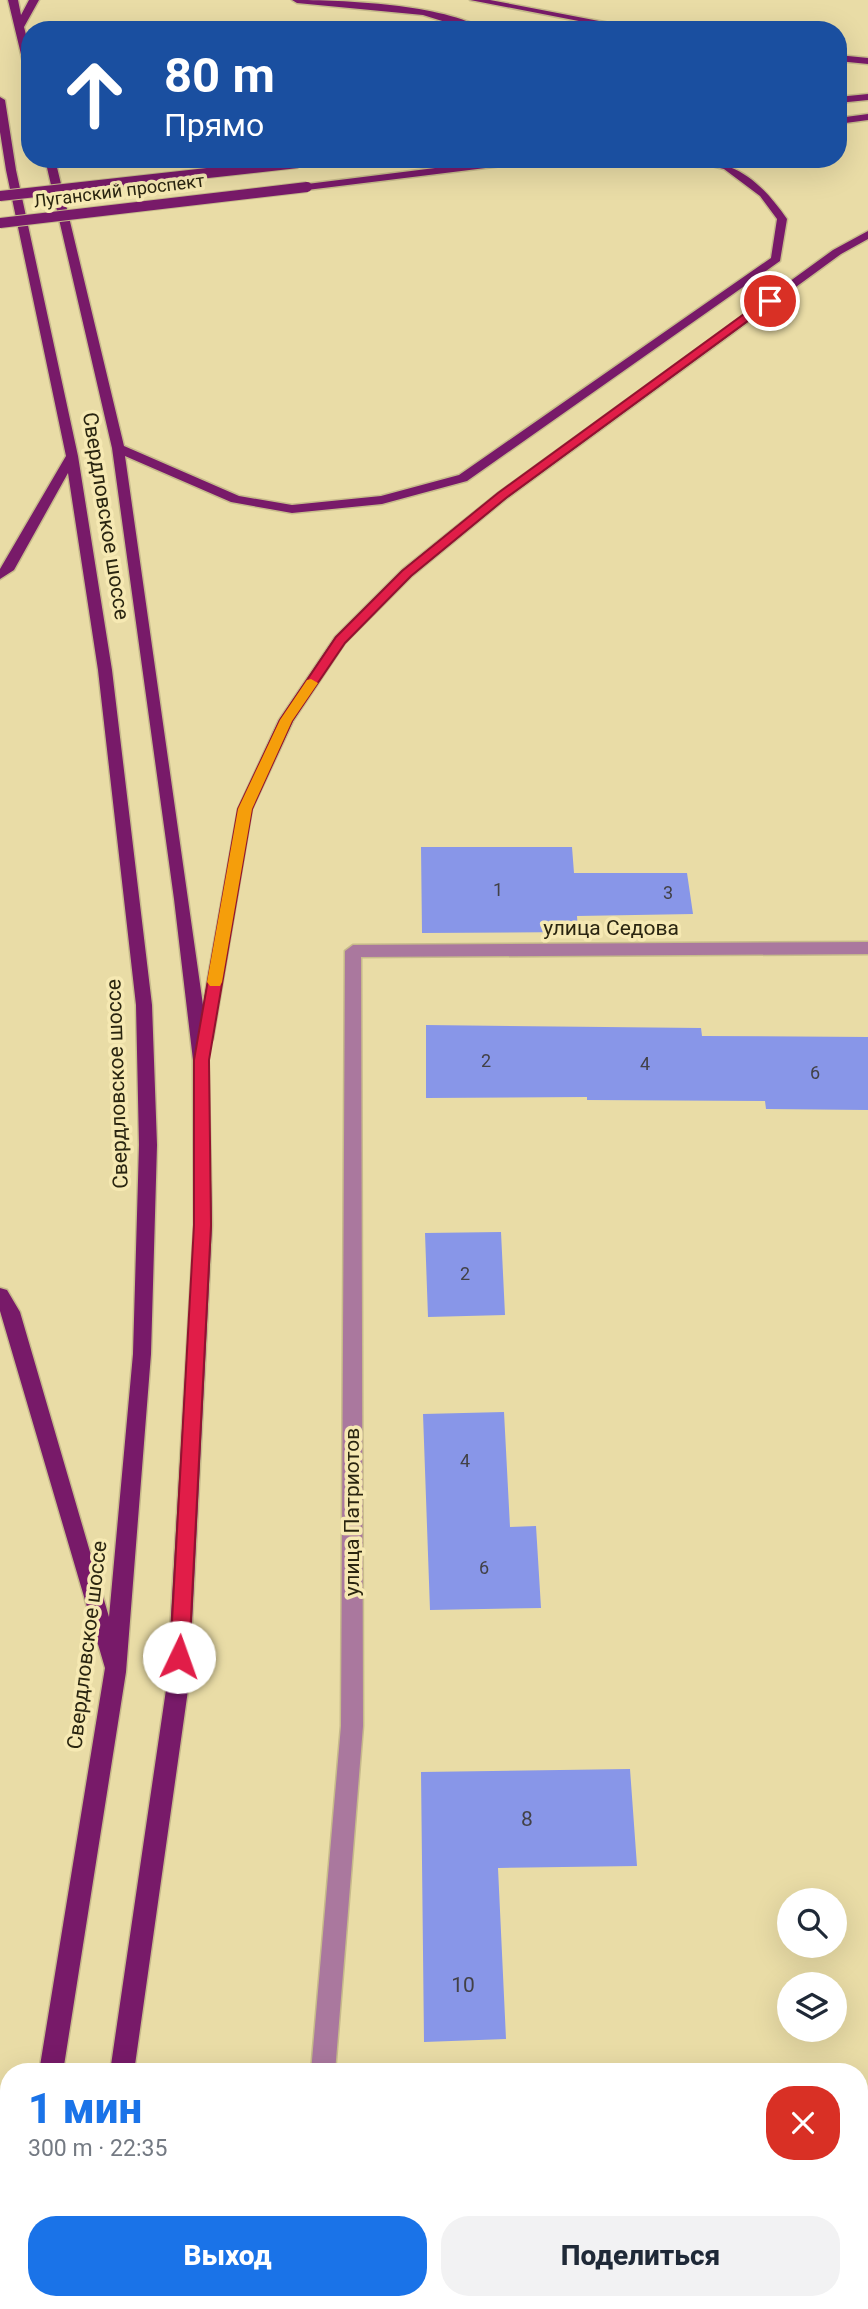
<!DOCTYPE html>
<html lang="ru">
<head>
<meta charset="utf-8">
<style>
  :root { --surface:#fff; --page:#f2f2f3; --text:#1f2937; --muted:#747a83; --accent:#1a73e8 }
  body { margin:0; font-family:Roboto,sans-serif; background:var(--page); color:var(--text); height:100vh; display:flex; flex-direction:column; font-size:26px; white-space:nowrap }
  * { box-sizing:border-box; margin:0 }
  p { font-size:23px; color:var(--muted) }
  .icon { flex:none; width:38px; height:38px; fill:none; stroke:currentColor; stroke-width:2; stroke-linecap:round; stroke-linejoin:round }
  .map { position:relative; flex:1; overflow:hidden }
  .side { position:absolute; left:0px; top:2063px; width:868px; height:247px; display:flex; flex-direction:column; background:var(--surface); border-radius:28px 28px 0 0; box-shadow:0 7px 28px #0002 }
  .side>* { flex:none }
  .guide { position:absolute; left:21px; top:21px; width:826px; height:147px; border-radius:28px; box-shadow:0 7px 28px #0002; background:#1a4fa0; color:#fff; overflow:hidden }
  .buttons { position:absolute; left:777px; top:1888px; display:grid; gap:14px }
  .buttons a { display:grid; place-items:center; width:70px; height:70px; border-radius:50%; background:var(--surface); box-shadow:0 7px 28px #0002; font-size:35px }
  .pin { position:absolute; display:grid; place-items:center; width:60px; height:60px; color:#fff; margin:-30px; border:4px solid #fff; border-radius:50%; box-shadow:0 2px 7px #0007 }
  .me { position:absolute; width:77px; margin:-38px; rotate:3deg; stroke-linejoin:round; filter:drop-shadow(0 0 5px #0008) }
  .turn { display:flex; align-items:center; gap:24px; height:147px; padding:0 28px; font-size:32px }
  .turn .icon { width:91px; height:91px; stroke-width:2.5 }
  .turn b { display:block; font-size:49px; line-height:60px }
  .round { display:grid; place-items:center; flex:none; width:74px; height:74px; border-radius:28px; background:var(--page) }
  .summary { display:flex; align-items:center; justify-content:space-between; height:119px; padding:0 28px }
  h1 { font-size:42px; font-weight:800; line-height:52px; color:var(--accent) }
  .primary-button { display:flex; gap:14px; margin-top:auto; padding:14px 28px }
  .primary-button a { flex:1; height:80px; border-radius:28px; background:var(--accent); color:#fff; font-size:28px; font-weight:800; line-height:80px; text-align:center }
  .primary-button a+a { background:var(--page); color:var(--text) }
  .map>svg:first-child { display:block }
  .building { fill:#8896e8 }
  .lines { fill:none; stroke-linecap:round; stroke-linejoin:round }
  .minor-casing { stroke:#c7bb8b; stroke-width:3 }
  .major-casing { stroke:#c7bb8b; stroke-width:3 }
  .minor { fill:#aa789e; fill-rule:evenodd }
  .major { fill:#781a69; fill-rule:evenodd }
  .major-bridge-casing { stroke:#c7bb8b; stroke-width:12; stroke-linecap:butt }
  .major-bridge { stroke:#781a69; stroke-width:10 }
  .route { fill:#e11d48; stroke:#92132f; stroke-width:2 }
  .slow { fill:#f59e0b }
  .labels { text-anchor:middle; stroke-width:7; stroke-linejoin:round; paint-order:stroke }
  .far-street-label { font-size:18px; fill:#2a2510; stroke:#f6e9b3 }
  .number-label { font-size:18px; fill:#424146 }
  .street-label { font-size:21px; fill:#2a2510; stroke:#f6e9b3 }
  .near-number-label { font-size:21px; fill:#424146 }
</style>
</head>
<body>
<div class="map">
<svg width="868" height="2309" viewBox="0 0 868 2309">
  <rect width="100%" height="100%" fill="#e9dca6"/>
  <!-- building -->
  <path class="building" d="M 421,847 L 572,847 L 574,873 L 687,873 L 693,914 L 577,916 L 578,932 L 422,933 Z
    M 426,1025 L 701,1028 L 702,1036 L 868,1037 L 868,1110 L 766,1109 L 765,1101 L 587,1100 L 587,1097 L 426,1098 Z
    M 501,1232 L 505,1315 L 428,1317 L 425,1233 Z
    M 504,1412 L 510,1527 L 536,1526 L 541,1608 L 430,1610 L 423,1414 Z
    M 630,1769 L 637,1866 L 498,1868 L 506,2039 L 424,2042 L 421,1772 Z"/>
  <g class="lines">
    <defs>
      <path id="minor" d="M 868,942 L 868,954 L 361,957 L 363,1726 L 335,2072 L 311,2072 L 341,1726 L 345,951 L 353,945 Z
        M 291,2301 L 317,2301 L 317,2309 L 291,2309 Z"/>
      <path id="major" d="M 8,0 L 18,0 L 21,15 L 29,0 L 39,0 L 24,27 L 30,50 L 30,74 L 25,71 Z
        M 292,0 C 343,0 444,4 485,30 L 471,30 L 423,15 L 297,3 Z
        M 470,0 L 490,0 L 646,30 L 625,30 Z
        M 838,55 L 868,58 L 868,64 L 838,61 Z
        M 868,94 L 868,100 L 838,103 L 838,97 Z
        M 0,97 L 5,100 L 16,170 L 78,456 L 112,670 L 152,1005 L 157,1145 L 151,1354 L 126,1672 L 63,2072 L 39,2072 L 105,1668 L 0,1311 L 0,1288 L 7,1290 L 20,1312 L 109,1617 L 133,1354 L 139,1145 L 136,1005 L 98,670 L 68,473 L 14,570 L 0,579 L 0,569 L 66,456 L 6,170 L 0,132 Z
        M 868,114 L 868,120 L 838,124 L 838,118 Z
        M 45,159 L 55,159 L 124,446 L 239,496 L 292,505 L 381,496 L 459,475 L 771,258 L 777,219 L 760,196 L 724,169 L 683,159 C 734,159 759,179 787,219 L 780,261 L 467,481 L 382,504 L 292,513 L 231,502 L 125,456 L 203,1005 L 238,809 L 279,720 L 335,637 L 402,570 L 498,493 L 833,250 L 868,231 L 868,239 L 841,254 L 506,499 L 412,576 L 345,643 L 293,721 L 252,809 L 213,1039 L 208,1045 L 212,1225 L 189,1683 L 134,2072 L 110,2072 L 167,1683 L 194,1225 L 193,1060 L 174,899 L 112,448 Z
        M 303,159 L 334,159 L 298,166 L 293,163 Z
        M 507,159 L 539,159 L 534,162 L 307,190 L 302,187 L 307,184 Z
        M 9,2290 L 9,2301 L 27,2301 L 26,2309 L 0,2309 L 5,2292 Z
        M 76,2301 L 102,2301 L 100,2309 L 74,2309 Z"/>
    </defs>
    <!-- minor casing -->
    <use href="#minor" class="minor-casing"/>
    <!-- major casing -->
    <use href="#major" class="major-casing"/>
    <!-- minor -->
    <use href="#minor" class="minor"/>
    <!-- major -->
    <use href="#major" class="major"/>
    <defs>
      <path id="major-bridge" d="M 0,196 L 298,163
        M 0,223 L 307,187"/>
    </defs>
    <!-- major-bridge casing -->
    <use href="#major-bridge" class="major-bridge-casing"/>
    <!-- major-bridge -->
    <use href="#major-bridge" class="major-bridge"/>
  </g>
  <!-- route -->
  <path class="route" d="M 766,298 L 775,301 L 506,498 L 411,576 L 345,643 L 292,721 L 252,809 L 209,1060 L 211,1225 L 189,1657 L 186,1663 L 179,1666 L 173,1663 L 170,1657 L 194,1225 L 194,1060 L 238,809 L 280,720 L 336,637 L 402,571 L 498,493 Z"/>
  <!-- slow -->
  <path class="slow" d="M 311,679 L 318,683 L 292,721 L 252,809 L 222,982 L 220,986 L 210,986 L 207,982 L 238,809 L 280,720 L 307,680 Z"/>
  <g class="labels">
    <!-- far-street labels -->
    <g class="far-street-label">
      <text transform="translate(119 191) rotate(-7)" y="6">Луганский проспект</text>
    </g>
    <!-- number labels -->
    <g class="number-label">
      <text x="498" y="896">1</text>
      <text x="668" y="899">3</text>
      <text x="486" y="1067">2</text>
      <text x="645" y="1070">4</text>
      <text x="815" y="1079">6</text>
      <text x="465" y="1280">2</text>
      <text x="465" y="1467">4</text>
      <text x="484" y="1574">6</text>
    </g>
    <!-- street labels -->
    <g class="street-label">
      <text transform="translate(106 516) rotate(81)" y="7">Свердловское шоссе</text>
      <text x="611" y="935">улица Седова</text>
      <text transform="translate(117 1084) rotate(-92)" y="7">Свердловское шоссе</text>
      <text transform="translate(352 1512) rotate(-90)" y="7">улица Патриотов</text>
      <text transform="translate(87 1645) rotate(-83)" y="7">Свердловское шоссе</text>
    </g>
    <!-- near-number labels -->
    <g class="near-number-label">
      <text x="527" y="1826">8</text>
      <text x="463" y="1992">10</text>
    </g>
  </g>
</svg>
<div class="buttons">
<a><svg class="icon" aria-label="search" viewBox="0 0 24 24"><circle cx="10" cy="10" r="6"/><path d="M15 15l6 6"/></svg></a>
<a><svg class="icon" aria-label="layers" viewBox="0 0 24 24"><path d="M12 4l9 5-9 5-9-5zM3 14l9 5 9-5"/></svg></a>
</div>
<div class="pin" style="left:770px;top:301px;background:#d93025"><svg class="icon" aria-label="arrive" viewBox="0 0 24 24"><path d="M6 21V4h12l-3 4 3 4H6"/></svg></div>
<svg class="me" style="left:179px;top:1657px" viewBox="-20 -20 40 40"><circle r="19" fill="#fff"/><path d="M0-13L10 11 0 6-10 11z" fill="#e11d48"/></svg>
<div class="guide">
<div class="turn"><svg class="icon" aria-label="ahead" viewBox="0 0 24 24"><path d="M12 20V5M6 11l6-6 6 6"/></svg><div><b>80 m</b>Прямо</div></div>
</div>
<section class="side">
<div class="summary"><div><h1>1 мин</h1><p>300 m · 22:35</p></div><a class="round" style="background:#d93025;color:#fff"><svg class="icon" aria-label="close" viewBox="0 0 24 24"><path d="M6 6l12 12M18 6L6 18"/></svg></a></div>
<div class="primary-button"><a>Выход</a><a>Поделиться</a></div>
</section>
</div>
</body>
</html>
